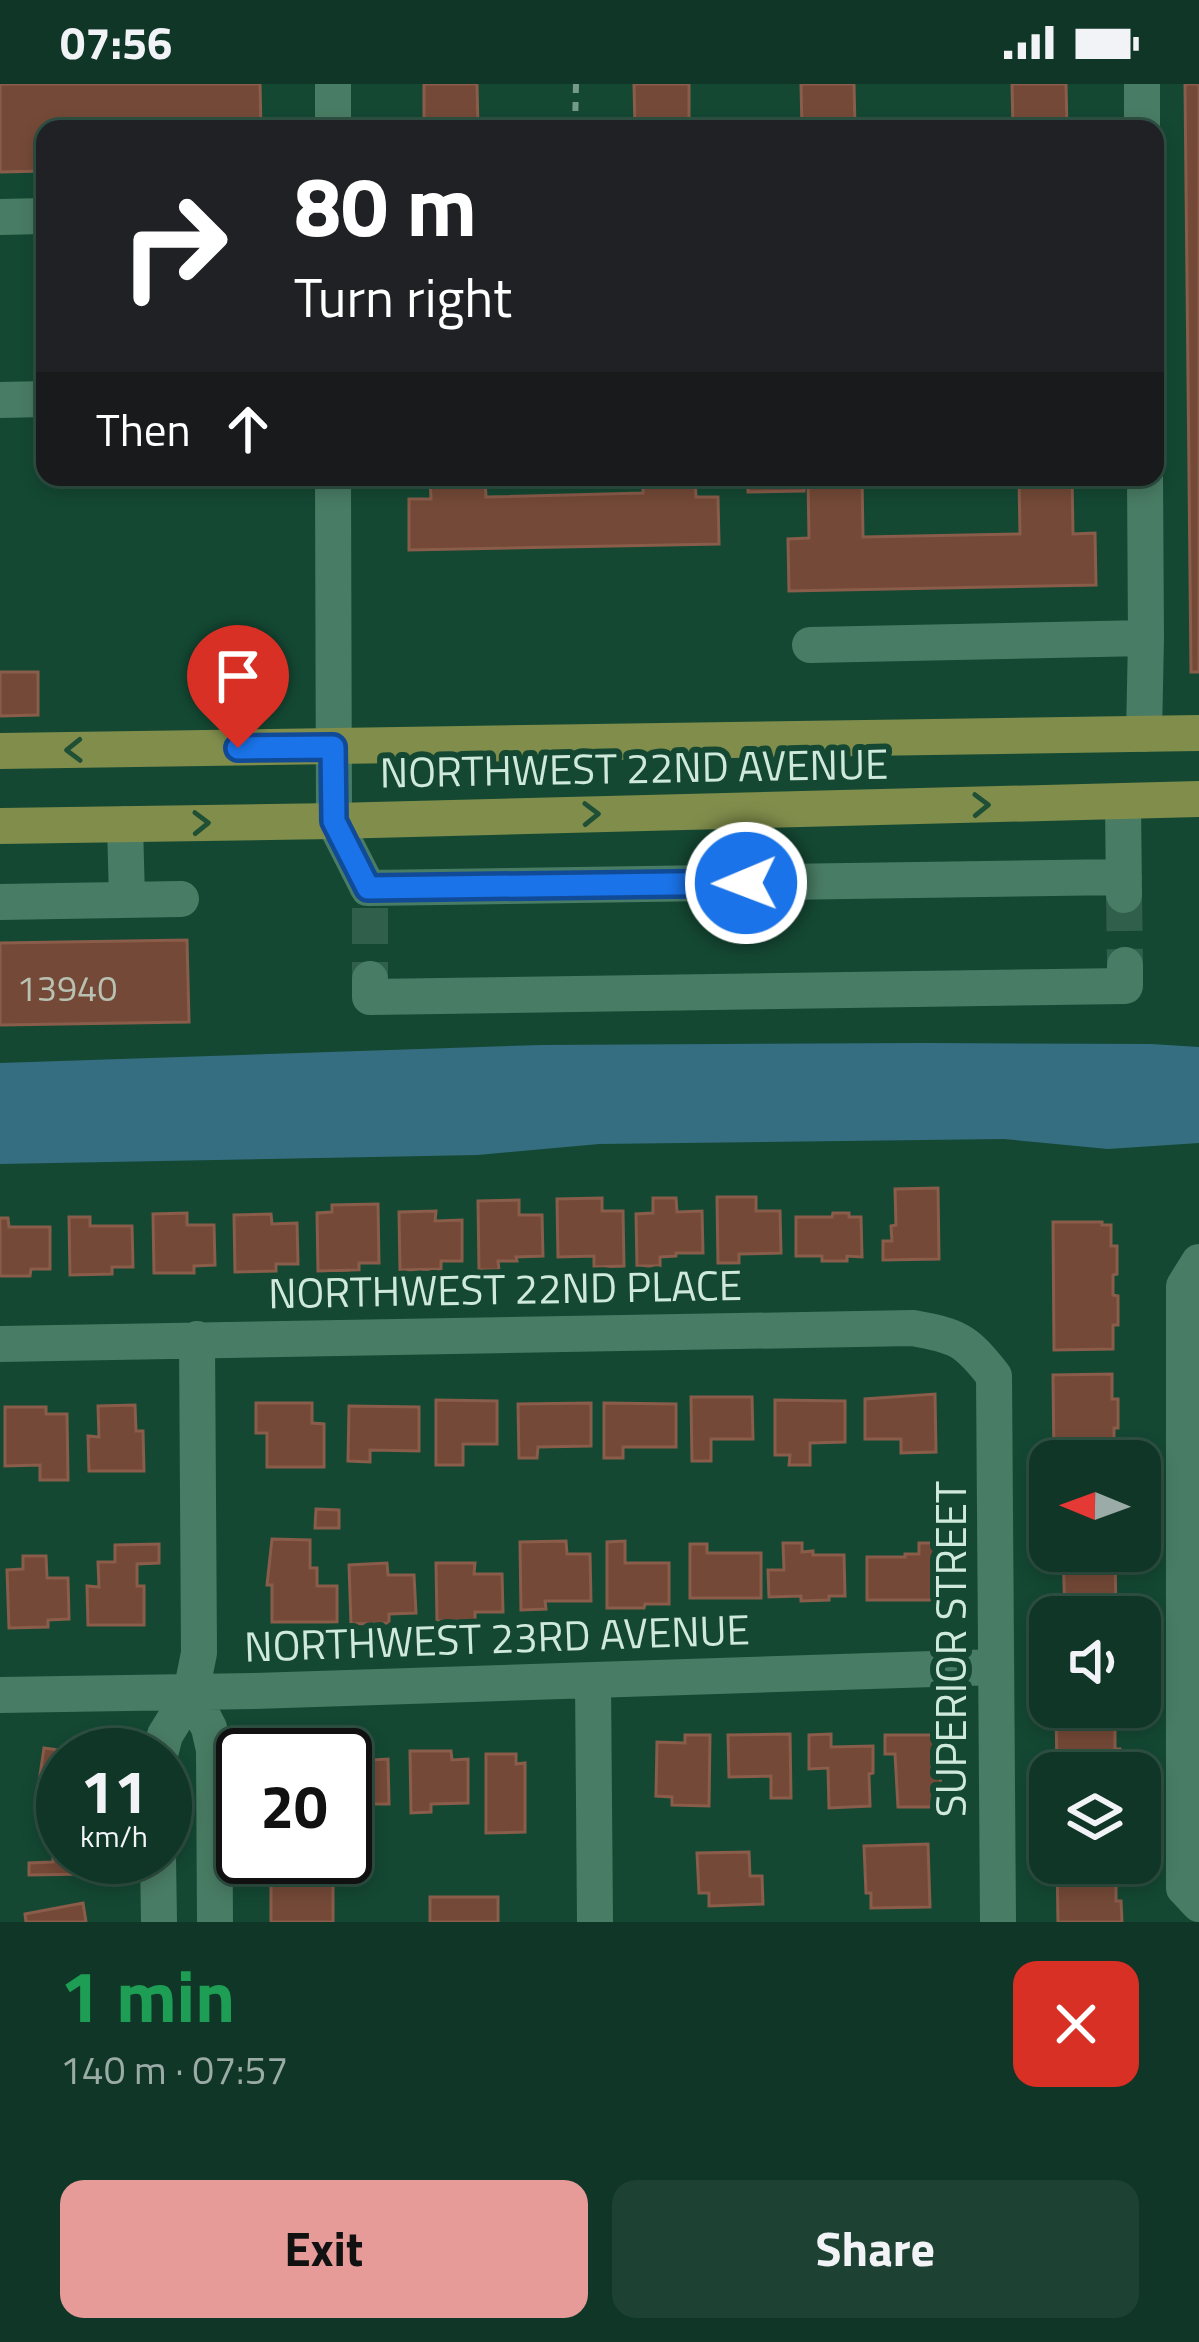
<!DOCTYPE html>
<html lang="en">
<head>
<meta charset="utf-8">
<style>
  :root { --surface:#0f3626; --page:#1d4132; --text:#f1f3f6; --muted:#9baba7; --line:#2f5043; --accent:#e69b98 }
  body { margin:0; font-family:"Titillium Web",sans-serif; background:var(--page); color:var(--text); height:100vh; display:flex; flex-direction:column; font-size:45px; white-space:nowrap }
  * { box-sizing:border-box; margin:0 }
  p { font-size:39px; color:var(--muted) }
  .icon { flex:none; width:66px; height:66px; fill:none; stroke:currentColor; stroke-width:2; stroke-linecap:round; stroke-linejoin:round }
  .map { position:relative; height:1838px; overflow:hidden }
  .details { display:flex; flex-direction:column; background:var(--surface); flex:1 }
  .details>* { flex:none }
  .banner { position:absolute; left:36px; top:36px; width:1128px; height:366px; border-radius:24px; box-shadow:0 6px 18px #0003,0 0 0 3px var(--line); background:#202124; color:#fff; overflow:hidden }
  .needle { width:78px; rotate:271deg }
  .tools { position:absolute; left:1029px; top:1356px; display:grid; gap:24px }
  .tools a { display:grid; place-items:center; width:132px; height:132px; border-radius:24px; background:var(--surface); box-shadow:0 6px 18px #0003,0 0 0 3px var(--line); font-size:60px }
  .speed { position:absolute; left:36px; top:1644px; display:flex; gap:24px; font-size:60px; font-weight:700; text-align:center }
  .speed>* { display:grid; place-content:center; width:156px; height:156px; border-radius:50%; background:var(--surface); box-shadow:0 6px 18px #0003,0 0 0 3px var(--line); line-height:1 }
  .speed small { font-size:30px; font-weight:400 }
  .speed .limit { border:6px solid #111; border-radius:18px; background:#fff; color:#111 }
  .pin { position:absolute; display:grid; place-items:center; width:102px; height:102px; color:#fff; margin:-123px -51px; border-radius:50% 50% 50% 0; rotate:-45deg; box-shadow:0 0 12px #0007 }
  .pin .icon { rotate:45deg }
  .me { position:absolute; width:132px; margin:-66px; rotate:269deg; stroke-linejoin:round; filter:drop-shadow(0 0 9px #0008) }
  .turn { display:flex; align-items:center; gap:42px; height:252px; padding:0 60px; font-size:54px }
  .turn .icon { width:156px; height:156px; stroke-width:2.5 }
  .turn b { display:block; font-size:84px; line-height:102px }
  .then { display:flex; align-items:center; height:114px; padding:0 60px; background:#0003; gap:24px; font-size:45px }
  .round { display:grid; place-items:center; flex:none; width:126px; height:126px; border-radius:24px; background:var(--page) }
  .headline { display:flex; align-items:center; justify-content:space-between; height:204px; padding:0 60px }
  h1 { font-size:72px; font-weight:700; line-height:90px; color:#1e9e55 }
  .primary-button { display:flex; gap:24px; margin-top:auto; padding:24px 60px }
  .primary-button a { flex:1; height:138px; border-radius:24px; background:var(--accent); color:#111; font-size:48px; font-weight:700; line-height:138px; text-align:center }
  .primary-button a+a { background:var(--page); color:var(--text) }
  .status { display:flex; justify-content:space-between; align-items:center; height:84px; padding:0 60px; background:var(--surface); direction:ltr }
  .status svg { height:33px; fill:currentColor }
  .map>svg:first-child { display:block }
  .water { fill:#356e81 }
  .building { fill:#744937; stroke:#8a5c4a; stroke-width:3 }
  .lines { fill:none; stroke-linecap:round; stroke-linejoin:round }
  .minor-tunnel { stroke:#30604c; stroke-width:36; stroke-dasharray:36 18; stroke-linecap:butt }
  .path { stroke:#749a89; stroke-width:6; stroke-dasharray:9 9; stroke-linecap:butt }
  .minor { stroke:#497c64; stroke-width:36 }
  .major { stroke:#808d4b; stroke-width:36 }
  .oneway { stroke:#1f4f35 }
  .route-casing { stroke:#114b97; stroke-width:30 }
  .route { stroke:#1a73e8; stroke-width:21 }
  .labels { text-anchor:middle; stroke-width:12; stroke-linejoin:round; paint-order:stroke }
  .number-label { font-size:36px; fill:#b8c1b2 }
  .street-label { font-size:42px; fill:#cfe9db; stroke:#144833 }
</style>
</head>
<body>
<div class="status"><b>07:56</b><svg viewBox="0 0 49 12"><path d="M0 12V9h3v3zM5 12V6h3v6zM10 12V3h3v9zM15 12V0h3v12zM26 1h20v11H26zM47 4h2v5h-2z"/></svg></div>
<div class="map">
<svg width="1199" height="1838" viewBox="0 0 1199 1838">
  <rect width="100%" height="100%" fill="#144833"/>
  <!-- water -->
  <path class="water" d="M 923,959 L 1151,960 L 1199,963 L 1199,1059 L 1108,1065 L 1004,1055 L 599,1060 L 478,1071 L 0,1080 L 0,979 L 541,961 Z"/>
  <!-- building -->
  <path class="building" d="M 0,0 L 260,0 L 261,45 L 45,45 L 45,87 L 0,88 Z
    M 424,0 L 477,0 L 478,45 L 424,45 Z
    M 634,0 L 689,0 L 689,45 L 635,45 Z
    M 801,0 L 854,0 L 855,45 L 802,45 Z
    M 1012,0 L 1066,0 L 1067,45 L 1013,45 Z
    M 1185,0 L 1199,0 L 1199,588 L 1191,588 Z
    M 430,393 L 485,393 L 486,413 L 643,409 L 643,393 L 695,393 L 696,413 L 718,413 L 719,460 L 409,466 L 409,415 L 431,415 Z
    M 748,393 L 804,393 L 804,407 L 748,408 Z
    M 808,393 L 862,393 L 863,453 L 1020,450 L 1019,393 L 1072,393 L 1073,450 L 1095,449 L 1096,501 L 789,507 L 788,455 L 809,454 Z
    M 0,588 L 38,588 L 38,631 L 0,632 Z
    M 187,856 L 189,938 L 0,941 L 0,859 Z
    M 938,1104 L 939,1175 L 883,1176 L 883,1157 L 892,1157 L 891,1142 L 896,1141 L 895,1105 Z
    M 717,1113 L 756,1113 L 756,1127 L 780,1127 L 781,1169 L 739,1170 L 739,1179 L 718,1179 Z
    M 602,1114 L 602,1127 L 623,1127 L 624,1182 L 594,1183 L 594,1172 L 558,1173 L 557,1115 Z
    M 653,1114 L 676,1114 L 677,1128 L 702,1127 L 703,1169 L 676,1169 L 676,1172 L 660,1173 L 660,1182 L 637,1182 L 636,1130 L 653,1129 Z
    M 519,1116 L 519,1131 L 542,1131 L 543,1172 L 516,1173 L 517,1177 L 498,1177 L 499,1186 L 479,1186 L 478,1117 Z
    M 378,1120 L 379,1179 L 359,1179 L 359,1186 L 318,1187 L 317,1129 L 332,1128 L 332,1121 Z
    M 436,1127 L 435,1137 L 462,1136 L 462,1177 L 441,1177 L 441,1185 L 400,1186 L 399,1128 Z
    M 187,1129 L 187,1141 L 214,1141 L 215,1181 L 194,1182 L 194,1189 L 154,1189 L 153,1130 Z
    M 833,1129 L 849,1129 L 849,1133 L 861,1133 L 862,1173 L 847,1172 L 847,1177 L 822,1177 L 822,1172 L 796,1172 L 796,1133 L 832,1133 Z
    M 271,1130 L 272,1140 L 297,1139 L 298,1180 L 276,1180 L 276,1187 L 235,1188 L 234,1131 Z
    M 69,1133 L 90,1133 L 90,1142 L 132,1142 L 133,1183 L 112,1183 L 112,1190 L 70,1191 Z
    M 0,1134 L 8,1134 L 9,1143 L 50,1143 L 50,1185 L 31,1185 L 30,1192 L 0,1192 Z
    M 1053,1138 L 1102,1138 L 1102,1141 L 1111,1141 L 1111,1162 L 1117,1162 L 1117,1190 L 1113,1191 L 1113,1211 L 1118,1212 L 1118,1241 L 1113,1241 L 1113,1265 L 1054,1266 Z
    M 1112,1290 L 1112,1315 L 1118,1315 L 1118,1344 L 1114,1344 L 1114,1366 L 1118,1366 L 1118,1377 L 1054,1377 L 1053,1291 Z
    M 935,1310 L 936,1368 L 901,1369 L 901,1355 L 865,1355 L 865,1315 Z
    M 691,1313 L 752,1313 L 753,1355 L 711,1355 L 711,1377 L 692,1377 Z
    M 436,1316 L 497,1317 L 497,1360 L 463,1360 L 463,1381 L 436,1381 Z
    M 775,1316 L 845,1317 L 845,1358 L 810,1359 L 810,1381 L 789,1381 L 790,1371 L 775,1371 Z
    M 256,1319 L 312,1319 L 312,1339 L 324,1340 L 324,1383 L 267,1383 L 267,1349 L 256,1349 Z
    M 591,1319 L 591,1362 L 538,1363 L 537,1374 L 519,1374 L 518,1320 Z
    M 604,1319 L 676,1320 L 676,1363 L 623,1363 L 623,1374 L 604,1374 Z
    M 135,1321 L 136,1347 L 143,1347 L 144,1387 L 89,1387 L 88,1352 L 99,1353 L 98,1322 Z
    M 349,1322 L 419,1323 L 419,1367 L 370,1366 L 370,1378 L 348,1377 Z
    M 5,1323 L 46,1323 L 46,1330 L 67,1330 L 68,1396 L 40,1396 L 40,1381 L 5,1382 Z
    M 316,1425 L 339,1426 L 339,1444 L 315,1444 Z
    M 272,1455 L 310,1456 L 310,1484 L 317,1484 L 317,1502 L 337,1502 L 337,1538 L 272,1538 L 272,1501 L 267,1501 Z
    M 566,1457 L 567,1470 L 590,1470 L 591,1517 L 545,1517 L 546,1525 L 521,1526 L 520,1458 Z
    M 625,1457 L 625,1479 L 669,1479 L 669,1520 L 645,1520 L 644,1524 L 607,1524 L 607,1458 Z
    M 783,1459 L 802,1459 L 802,1468 L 813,1467 L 813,1471 L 844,1471 L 845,1512 L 829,1512 L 829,1516 L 801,1517 L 801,1512 L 769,1513 L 768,1486 L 784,1486 Z
    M 919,1459 L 938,1459 L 938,1516 L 867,1516 L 867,1473 L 905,1473 L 905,1470 L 919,1470 Z
    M 159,1460 L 159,1479 L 137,1480 L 137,1502 L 144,1502 L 144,1541 L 88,1541 L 87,1502 L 99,1503 L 98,1478 L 115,1478 L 115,1461 Z
    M 690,1460 L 707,1460 L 707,1469 L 761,1469 L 761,1514 L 690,1514 Z
    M 1063,1467 L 1115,1467 L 1116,1533 L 1065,1533 Z
    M 23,1472 L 46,1472 L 47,1494 L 68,1494 L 69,1535 L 48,1536 L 48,1543 L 9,1544 L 7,1486 L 23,1485 Z
    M 387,1479 L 388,1491 L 414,1491 L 416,1529 L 389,1530 L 389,1539 L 351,1540 L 349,1481 Z
    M 436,1479 L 475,1479 L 474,1490 L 502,1490 L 503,1528 L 475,1528 L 475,1537 L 437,1537 Z
    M 1056,1623 L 1119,1623 L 1120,1645 L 1115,1645 L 1115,1665 L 1120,1665 L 1121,1689 L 1057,1689 Z
    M 790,1650 L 791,1714 L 771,1714 L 771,1692 L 729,1693 L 728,1651 Z
    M 831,1650 L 831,1663 L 873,1662 L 873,1689 L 869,1690 L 870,1722 L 829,1724 L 828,1684 L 809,1685 L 809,1651 Z
    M 685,1651 L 710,1651 L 709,1722 L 672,1721 L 672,1713 L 656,1712 L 657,1658 L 685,1659 Z
    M 885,1651 L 943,1651 L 939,1723 L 898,1723 L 895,1670 L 885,1670 Z
    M 44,1664 L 87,1670 L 63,1671 L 63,1708 L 50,1706 L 49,1714 L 37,1712 Z
    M 410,1667 L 451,1667 L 452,1676 L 468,1675 L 468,1719 L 431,1720 L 431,1728 L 411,1729 Z
    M 331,1668 L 372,1668 L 372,1676 L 388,1675 L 389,1720 L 369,1720 L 369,1730 L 345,1730 L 345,1671 L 331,1671 Z
    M 486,1670 L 516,1670 L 516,1680 L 525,1679 L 525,1748 L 486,1749 Z
    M 53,1746 L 63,1746 L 63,1773 L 92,1773 L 92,1790 L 29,1791 L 29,1779 L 53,1778 Z
    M 928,1760 L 930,1823 L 871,1824 L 871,1809 L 866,1809 L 864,1762 Z
    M 749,1768 L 750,1792 L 762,1792 L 763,1820 L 709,1822 L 709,1809 L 699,1809 L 697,1769 Z
    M 1057,1779 L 1120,1779 L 1121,1797 L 1116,1797 L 1116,1817 L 1121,1817 L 1122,1838 L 1058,1838 Z
    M 280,1788 L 333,1788 L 333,1838 L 271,1838 L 271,1800 L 279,1800 Z
    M 430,1813 L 498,1813 L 498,1838 L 430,1838 Z
    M 83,1819 L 86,1838 L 26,1838 L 25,1830 Z"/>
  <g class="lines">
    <!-- minor-tunnel -->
    <path class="minor-tunnel" d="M 1124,811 L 1125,881
      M 370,824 L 370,895"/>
    <!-- path -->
    <path class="path" d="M 575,45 L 576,0
      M 546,393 L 546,404"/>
    <!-- minor -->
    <path class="minor" d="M 333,0 L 333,45
      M 1142,0 L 1142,45
      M 0,133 L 45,132
      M 0,316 L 45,315
      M 333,393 L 334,737 L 368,804 L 1124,793
      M 810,561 L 1146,554 L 1145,393
      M 1144,650 L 1146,554
      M 1123,717 L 1124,811
      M 125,740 L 127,815
      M 0,818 L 181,815
      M 370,895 L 370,913 L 1125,902 L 1125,881
      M 1199,1178 L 1184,1202 L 1184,1804 L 1199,1820
      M 0,1260 L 913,1244 C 958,1252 966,1256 994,1292 L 998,1838
      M 593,1597 L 595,1838
      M 191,1609 L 209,1644 L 214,1666 L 215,1838
      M 0,1611 L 254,1607 L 996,1583
      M 160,1671 L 165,1651 L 191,1609 L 199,1569 L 197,1255
      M 158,1773 L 159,1838"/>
    <!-- major -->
    <path class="major" d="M 0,667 L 1199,649
      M 0,742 L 334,737 L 1199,715"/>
  </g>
  <!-- one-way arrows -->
  <defs><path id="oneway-chevron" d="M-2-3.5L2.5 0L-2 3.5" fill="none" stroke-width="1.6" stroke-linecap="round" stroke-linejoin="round" transform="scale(3)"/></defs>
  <g class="oneway">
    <use href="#oneway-chevron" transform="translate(74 666) rotate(179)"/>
    <use href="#oneway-chevron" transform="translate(981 721) rotate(-1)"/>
    <use href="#oneway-chevron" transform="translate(591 730) rotate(-1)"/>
    <use href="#oneway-chevron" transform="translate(201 739) rotate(-1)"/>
  </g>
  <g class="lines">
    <defs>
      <path id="route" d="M 238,664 L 333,663 L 334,737 L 368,804 L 746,799"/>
    </defs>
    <!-- route casing -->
    <use href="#route" class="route-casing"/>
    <!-- route -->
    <use href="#route" class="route"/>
  </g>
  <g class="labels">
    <!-- number labels -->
    <g class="number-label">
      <text x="67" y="917">13940</text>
    </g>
    <!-- street labels -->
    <g class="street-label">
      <text transform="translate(634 684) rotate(-1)" y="15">NORTHWEST 22ND AVENUE</text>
      <text transform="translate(505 1205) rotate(-1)" y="15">NORTHWEST 22ND PLACE</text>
      <text transform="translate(497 1554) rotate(-2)" y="15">NORTHWEST 23RD AVENUE</text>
      <text transform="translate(951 1565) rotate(-90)" y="15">SUPERIOR STREET</text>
    </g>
  </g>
</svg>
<div class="tools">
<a><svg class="needle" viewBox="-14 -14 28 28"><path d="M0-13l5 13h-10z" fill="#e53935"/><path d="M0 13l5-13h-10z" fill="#9baba7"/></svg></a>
<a><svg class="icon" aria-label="sound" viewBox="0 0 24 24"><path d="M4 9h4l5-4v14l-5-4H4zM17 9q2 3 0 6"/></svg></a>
<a><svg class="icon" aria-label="layers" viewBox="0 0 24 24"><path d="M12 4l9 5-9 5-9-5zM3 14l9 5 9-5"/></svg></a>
</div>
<div class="speed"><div>11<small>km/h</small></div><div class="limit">20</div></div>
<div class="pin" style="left:238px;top:664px;background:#d93025"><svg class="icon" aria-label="arrive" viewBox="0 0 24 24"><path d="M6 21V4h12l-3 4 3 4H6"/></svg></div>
<svg class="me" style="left:746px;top:799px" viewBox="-20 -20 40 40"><circle r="17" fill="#1a73e8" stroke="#fff" stroke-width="3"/><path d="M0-11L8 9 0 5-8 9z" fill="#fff"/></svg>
<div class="banner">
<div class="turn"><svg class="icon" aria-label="right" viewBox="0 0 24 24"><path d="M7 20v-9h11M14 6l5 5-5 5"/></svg><div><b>80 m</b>Turn right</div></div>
<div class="then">Then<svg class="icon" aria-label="ahead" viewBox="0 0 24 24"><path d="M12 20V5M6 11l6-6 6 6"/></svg></div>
</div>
</div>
<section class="details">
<div class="headline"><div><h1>1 min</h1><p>140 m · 07:57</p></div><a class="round" style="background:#d93025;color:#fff"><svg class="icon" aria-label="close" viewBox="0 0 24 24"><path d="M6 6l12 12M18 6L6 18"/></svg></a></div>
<div class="primary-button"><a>Exit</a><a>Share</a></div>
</section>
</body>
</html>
